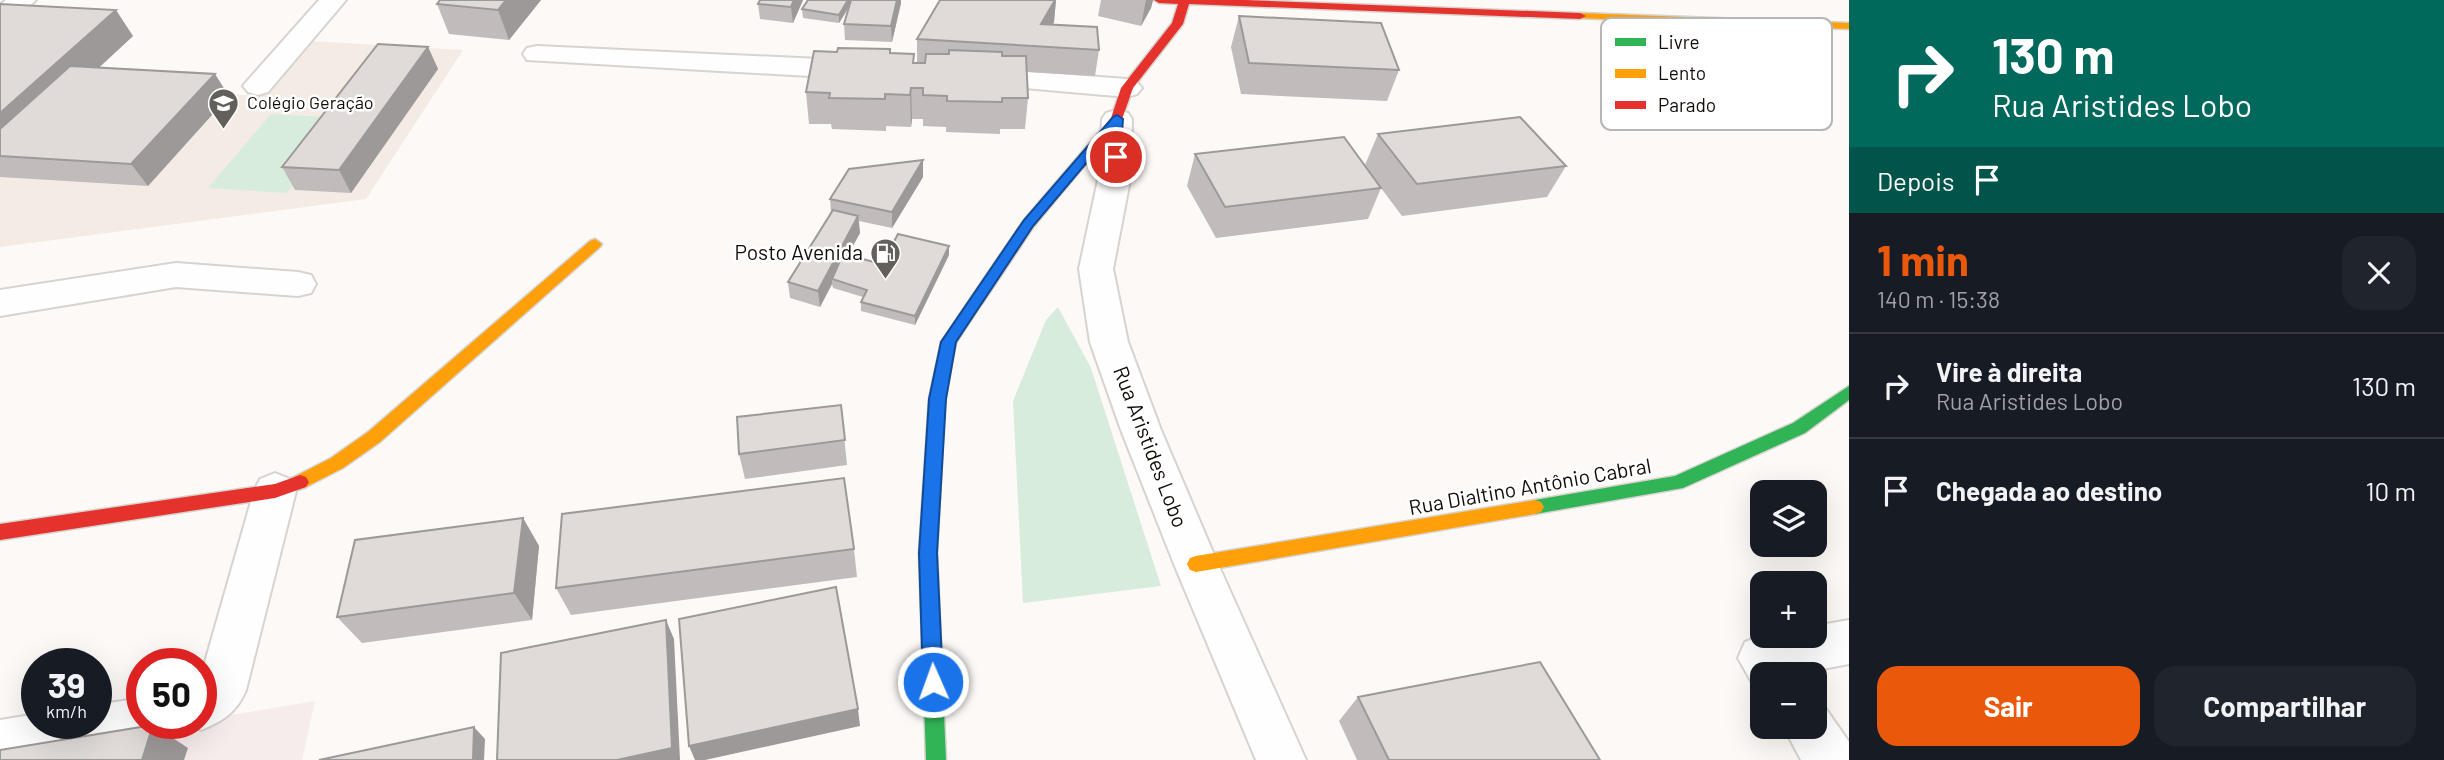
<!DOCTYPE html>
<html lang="pt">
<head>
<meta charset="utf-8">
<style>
  :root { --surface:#171b24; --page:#20242c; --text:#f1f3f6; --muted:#9ea1a6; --line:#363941; --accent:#ea580c }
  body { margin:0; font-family:Barlow,sans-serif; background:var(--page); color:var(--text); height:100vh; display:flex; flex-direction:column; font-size:26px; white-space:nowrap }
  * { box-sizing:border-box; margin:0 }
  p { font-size:23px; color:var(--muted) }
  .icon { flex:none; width:38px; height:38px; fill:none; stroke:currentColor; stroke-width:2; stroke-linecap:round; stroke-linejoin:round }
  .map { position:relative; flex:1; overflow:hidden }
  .panel { display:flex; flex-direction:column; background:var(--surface); width:595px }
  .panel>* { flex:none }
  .banner { background:#00695c; color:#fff; overflow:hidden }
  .buttons { position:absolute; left:1750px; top:480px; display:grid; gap:14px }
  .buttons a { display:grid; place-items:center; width:77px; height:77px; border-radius:14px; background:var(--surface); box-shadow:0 7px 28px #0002; font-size:35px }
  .speed { position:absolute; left:21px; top:648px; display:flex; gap:14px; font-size:35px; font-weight:700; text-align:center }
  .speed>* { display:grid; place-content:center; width:91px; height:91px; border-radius:50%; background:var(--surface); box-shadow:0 7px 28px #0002; line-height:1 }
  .speed small { font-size:18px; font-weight:400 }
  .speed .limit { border:10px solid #d22; background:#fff; color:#111 }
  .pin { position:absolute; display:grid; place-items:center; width:60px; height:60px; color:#fff; margin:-30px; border:4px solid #fff; border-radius:50%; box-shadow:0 2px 7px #0007 }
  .me { position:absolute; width:77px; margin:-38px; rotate:358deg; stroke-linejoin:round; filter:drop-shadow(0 0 5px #0008) }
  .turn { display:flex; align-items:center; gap:24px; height:147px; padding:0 28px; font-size:32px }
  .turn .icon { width:91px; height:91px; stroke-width:2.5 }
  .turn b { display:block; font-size:49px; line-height:60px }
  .then { display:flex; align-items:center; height:66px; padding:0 28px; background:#0003; gap:14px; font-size:26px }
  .round { display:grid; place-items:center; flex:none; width:74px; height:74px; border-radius:21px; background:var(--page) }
  .head { display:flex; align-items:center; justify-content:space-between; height:119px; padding:0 28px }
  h1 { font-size:42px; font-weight:700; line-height:52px; color:var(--accent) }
  .action { display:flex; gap:14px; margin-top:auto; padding:14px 28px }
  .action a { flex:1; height:80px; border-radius:21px; background:var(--accent); color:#fff; font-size:28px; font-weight:700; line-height:80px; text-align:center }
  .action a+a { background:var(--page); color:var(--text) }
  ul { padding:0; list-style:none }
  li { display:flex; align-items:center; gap:21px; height:105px; padding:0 28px; border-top:2px solid var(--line) }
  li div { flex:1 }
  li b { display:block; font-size:26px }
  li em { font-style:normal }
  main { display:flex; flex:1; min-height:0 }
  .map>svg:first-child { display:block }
  .commercial { fill:#f7ecec }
  .built { fill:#f4ebe4 }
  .green { fill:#d8ecdd }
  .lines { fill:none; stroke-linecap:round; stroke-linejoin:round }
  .street-casing { stroke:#d7d3cf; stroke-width:4 }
  .fast-casing { stroke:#d7d3cf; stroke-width:3 }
  .slow-casing { stroke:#d7d3cf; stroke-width:3 }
  .jam-casing { stroke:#d7d3cf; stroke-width:3 }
  .street { fill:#fffefe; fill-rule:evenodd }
  .fast { fill:#30b455; fill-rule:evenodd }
  .slow { fill:#ff9f0a; fill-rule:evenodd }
  .jam { fill:#e5322d; fill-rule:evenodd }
  .wall { fill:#c1bcbb }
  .shaded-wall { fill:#9d9998 }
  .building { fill:#e0dbd9; stroke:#9d9998; stroke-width:2 }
  .route { fill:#1a73e8; stroke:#114b97; stroke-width:2 }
  .labels { text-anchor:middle; stroke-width:5; stroke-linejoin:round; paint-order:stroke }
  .far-poi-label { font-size:18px; fill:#110c08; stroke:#fff; text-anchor:start }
  .poi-label { font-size:21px; fill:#110c08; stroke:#fff; text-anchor:end }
  .street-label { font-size:21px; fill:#110c08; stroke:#fff }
  .key { fill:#fff; stroke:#b8b6b5; stroke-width:2 }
  .key-label { font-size:19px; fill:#110c08 }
</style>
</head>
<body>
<main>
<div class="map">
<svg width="1849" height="760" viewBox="0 0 1849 760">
  <rect width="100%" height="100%" fill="#fcf9f6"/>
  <!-- commercial -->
  <path class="commercial" d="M 315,701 L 302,760 L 0,760 L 0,754 L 188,723 L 201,723 L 201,720 Z"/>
  <!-- built -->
  <path class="built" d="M 310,41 L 463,50 L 366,199 L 0,247 L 0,165 L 84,85 L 261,96 Z"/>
  <!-- green -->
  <path class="green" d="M 271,114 L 344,118 L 287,193 L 208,188 Z
    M 1058,307 L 1091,368 L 1161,586 L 1023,603 L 1013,401 L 1046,320 Z"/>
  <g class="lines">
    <defs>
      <path id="street" d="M 6,0 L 36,0 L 10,24 L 0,26 L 0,5 Z
        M 319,0 L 346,0 L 268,92 L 258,95 L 248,92 L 243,86 L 248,80 Z
        M 537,46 L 863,61 L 873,64 L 877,70 L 873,76 L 863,79 L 527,60 L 523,54 L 527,48 Z
        M 976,68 L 1127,79 L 1137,82 L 1142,88 L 1137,94 L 1127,97 L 966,83 L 962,77 L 966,71 Z
        M 1117,110 L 1128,113 L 1132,119 L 1131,175 L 1113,269 L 1128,342 L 1161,430 L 1218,564 L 1306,760 L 1256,760 L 1174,564 L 1121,430 L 1090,342 L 1079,269 L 1099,175 L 1102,119 L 1106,113 Z
        M 176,263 L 298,272 L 311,275 L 316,284 L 311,293 L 298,296 L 176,287 L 0,316 L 0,290 Z
        M 275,473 L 290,479 L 296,491 L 246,690 C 237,712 223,721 201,730 L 184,723 L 201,723 L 201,676 L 254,491 L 260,479 Z
        M 1849,620 L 1849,664 L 1797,674 L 1762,674 L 1762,693 L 1756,690 L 1738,658 L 1745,642 L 1764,635 L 1815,635 L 1815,626 Z
        M 142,698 L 142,723 L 166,723 L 159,739 C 110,759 53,760 0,760 L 0,720 L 37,714 L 37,723 L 96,723 L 96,705 Z
        M 1815,704 L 1826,709 L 1849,742 L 1849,760 L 1801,760 L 1783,726 L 1815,726 Z"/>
      <path id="fast" d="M 977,295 L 984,300 L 956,343 L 945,399 L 937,553 L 946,760 L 926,760 L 919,553 L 929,399 L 941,342 L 972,296 Z
        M 1849,386 L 1849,400 L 1805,433 L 1683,488 L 1535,514 L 1529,512 L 1526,507 L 1529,502 L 1535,500 L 1675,476 L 1793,423 Z"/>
      <path id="slow" d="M 1580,13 L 1849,23 L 1849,29 L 1576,18 L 1574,16 Z
        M 595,239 L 602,244 L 600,247 L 380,442 L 343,468 L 306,487 L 300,489 L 294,487 L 291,482 L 294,477 L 331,458 L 368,432 L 590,241 Z
        M 1535,500 L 1541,502 L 1544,507 L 1541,512 L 1535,514 L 1196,572 L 1190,570 L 1187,564 L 1190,558 L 1196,556 Z"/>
      <path id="jam" d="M 1154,0 L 1245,0 L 1580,13 L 1586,16 L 1580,19 L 1189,4 L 1183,24 L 1133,88 L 1121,122 L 1034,226 L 982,304 L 972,304 L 970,300 L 972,296 L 1024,220 L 1111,118 L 1121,88 L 1172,23 L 1178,4 L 1159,3 Z
        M 300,475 L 306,477 L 309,482 L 306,487 L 275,498 L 0,540 L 0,524 L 275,484 Z"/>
    </defs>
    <!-- street casing -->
    <use href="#street" class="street-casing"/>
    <!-- fast casing -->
    <use href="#fast" class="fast-casing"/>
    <!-- slow casing -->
    <use href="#slow" class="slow-casing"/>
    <!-- jam casing -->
    <use href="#jam" class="jam-casing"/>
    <!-- street -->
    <use href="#street" class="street"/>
    <!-- fast -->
    <use href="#fast" class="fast"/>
    <!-- slow -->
    <use href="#slow" class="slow"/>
    <!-- jam -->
    <use href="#jam" class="jam"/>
  </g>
  <!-- wall -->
  <path class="wall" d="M 440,0 L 541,0 L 509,40 L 449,34 L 437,4 Z
    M 760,0 L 803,0 L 793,23 L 760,19 L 758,4 Z
    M 1055,0 L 1056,0 L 1054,22 L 1053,24 L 1099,50 L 1095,76 L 1027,72 L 1028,98 L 1025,129 L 1000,129 L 1000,134 L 946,132 L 946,127 L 923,126 L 923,119 L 912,119 L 911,127 L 886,126 L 886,131 L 832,129 L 831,124 L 809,124 L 806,92 L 891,53 L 914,63 L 917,63 L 917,39 Z
    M 1101,0 L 1153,0 L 1151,8 L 1141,26 L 1098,16 Z
    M 901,3 L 892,42 L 845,40 L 844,24 L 849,8 L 839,23 L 803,18 L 802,9 Z
    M 0,4 L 133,36 L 98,68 L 229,96 L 148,186 L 0,177 Z
    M 1239,16 L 1399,70 L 1387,101 L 1241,94 L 1231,47 Z
    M 1734,35 L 1819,79 L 1806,95 L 1787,98 L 1747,91 L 1723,51 Z
    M 428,47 L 438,69 L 351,193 L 295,190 L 282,167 Z
    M 1378,134 L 1566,166 L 1547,197 L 1402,216 L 1381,188 L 1368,219 L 1216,238 L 1187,186 L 1195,154 L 1365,165 Z
    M 923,177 L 892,228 L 859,221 L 860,233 L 848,255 L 882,264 L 949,255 L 915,325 L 861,311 L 861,302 L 863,297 L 833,288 L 832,284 L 820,307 L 790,298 L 788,282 L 831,213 L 830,199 Z
    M 841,405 L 847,465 L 745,479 L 739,454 Z
    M 523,518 L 539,546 L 532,620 L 362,643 L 337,617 Z
    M 854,549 L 857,577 L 571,615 L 556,588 Z
    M 1358,697 L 1600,760 L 1357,760 L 1339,721 Z"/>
  <!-- shaded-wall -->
  <path class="shaded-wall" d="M 506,0 L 541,0 L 509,40 L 498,10 Z
    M 794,0 L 803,0 L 793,23 L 791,7 Z
    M 848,0 L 851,0 L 851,3 L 839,23 L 839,15 Z
    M 897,0 L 901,0 L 901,3 L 892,42 L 891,26 Z
    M 1055,0 L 1056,0 L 1054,22 L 1041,46 L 1041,24 Z
    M 1146,0 L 1153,0 L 1151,8 L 1141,26 Z
    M 116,10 L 133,36 L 4,156 L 0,156 L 0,113 Z
    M 428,47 L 438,69 L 351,193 L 339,170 Z
    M 215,74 L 229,96 L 148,186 L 131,164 Z
    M 1819,79 L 1806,95 L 1787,98 L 1800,82 Z
    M 911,88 L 912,119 L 911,127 L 910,95 Z
    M 923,160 L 923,177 L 892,228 L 892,212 Z
    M 858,216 L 860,233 L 834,280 L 832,279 L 832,284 L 820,307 L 818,291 Z
    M 949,246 L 949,255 L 915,325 L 915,316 Z
    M 523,518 L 539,546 L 532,620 L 514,593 Z
    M 666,620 L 674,639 L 680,760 L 617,760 Z
    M 858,709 L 860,726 L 705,760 L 695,760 L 689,746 Z
    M 153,725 L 188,748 L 184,760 L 142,760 Z
    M 474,727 L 485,739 L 484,760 L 473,760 Z"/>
  <!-- building -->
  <path class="building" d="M 440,0 L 506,0 L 498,10 L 437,4 Z
    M 760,0 L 794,0 L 791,7 L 758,4 Z
    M 808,0 L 848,0 L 839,15 L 802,9 Z
    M 851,0 L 897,0 L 891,26 L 844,24 Z
    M 940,0 L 1055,0 L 1041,24 L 1097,27 L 1099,50 L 917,39 Z
    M 0,4 L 116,10 L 0,113 Z
    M 1239,16 L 1381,23 L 1399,70 L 1249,63 Z
    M 378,44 L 428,47 L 339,170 L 282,167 Z
    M 838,48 L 890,49 L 890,53 L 914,54 L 913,63 L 925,63 L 926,54 L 949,54 L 949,50 L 1002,52 L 1002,56 L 1026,56 L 1028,98 L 1002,98 L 1002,102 L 947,101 L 947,96 L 923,95 L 923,88 L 911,88 L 910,95 L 885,94 L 885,99 L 829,98 L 830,93 L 806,92 L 814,51 L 837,52 Z
    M 70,66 L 215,74 L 131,164 L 0,156 L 0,129 Z
    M 1520,117 L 1566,166 L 1417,184 L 1378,134 Z
    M 1344,137 L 1381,188 L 1225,207 L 1195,154 Z
    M 923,160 L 892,212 L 830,199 L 849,169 Z
    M 833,210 L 858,216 L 818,291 L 788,282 Z
    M 898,234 L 949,246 L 915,316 L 861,302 L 867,290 L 832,279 L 843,254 L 882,264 Z
    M 841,405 L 845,440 L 739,454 L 737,417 Z
    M 844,478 L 854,549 L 556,588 L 562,514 Z
    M 523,518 L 514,593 L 337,617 L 355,540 Z
    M 836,587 L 858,709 L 689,746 L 679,619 Z
    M 666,620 L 672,748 L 617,760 L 497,760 L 501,653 Z
    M 1540,662 L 1600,760 L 1389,760 L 1358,697 Z
    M 153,725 L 142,760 L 0,760 L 0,750 Z
    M 474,727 L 473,760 L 319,760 Z"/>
  <!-- route -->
  <path class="route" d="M 1117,115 L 1123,119 L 1120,159 L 1116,161 L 1109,157 L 1110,135 L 1033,226 L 956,342 L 946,399 L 937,553 L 943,682 L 940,689 L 933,692 L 926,689 L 923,682 L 919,553 L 929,399 L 941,342 L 1024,220 L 1113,117 Z"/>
  <!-- icons -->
  <defs>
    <symbol id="school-pin" viewBox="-11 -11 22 30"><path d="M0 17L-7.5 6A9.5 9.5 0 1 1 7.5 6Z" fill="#635f5b" stroke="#fff"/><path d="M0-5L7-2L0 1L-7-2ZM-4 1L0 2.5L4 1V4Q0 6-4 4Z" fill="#fff"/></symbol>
    <symbol id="fuel-pin" viewBox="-11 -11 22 30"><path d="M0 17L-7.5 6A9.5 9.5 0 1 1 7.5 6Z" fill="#635f5b" stroke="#fff"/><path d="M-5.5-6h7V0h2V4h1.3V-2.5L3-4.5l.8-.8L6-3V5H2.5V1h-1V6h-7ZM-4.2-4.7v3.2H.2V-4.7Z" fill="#fff"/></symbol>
  </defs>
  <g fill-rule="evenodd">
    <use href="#school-pin" x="206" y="86" width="35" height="47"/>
    <use href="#fuel-pin" x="868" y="236" width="35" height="47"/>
  </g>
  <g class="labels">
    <!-- far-poi labels -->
    <g class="far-poi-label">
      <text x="247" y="109">Colégio Geração</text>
    </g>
    <!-- poi labels -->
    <g class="poi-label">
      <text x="863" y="260">Posto Avenida</text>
    </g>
    <!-- street labels -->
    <g class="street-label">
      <text transform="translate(1150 447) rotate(69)" y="7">Rua Aristides Lobo</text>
      <text transform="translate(1530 487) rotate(-10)" y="7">Rua Dialtino Antônio Cabral</text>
    </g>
  </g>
  <!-- legend -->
  <rect x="1601" y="18" width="231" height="112" rx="10" class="key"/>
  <rect x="1615" y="38" width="31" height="8" fill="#30b455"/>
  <rect x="1615" y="69" width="31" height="9" fill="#ff9f0a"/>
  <rect x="1615" y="101" width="31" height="8" fill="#e5322d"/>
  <g class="key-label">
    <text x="1658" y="49">Livre</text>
    <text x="1658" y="80">Lento</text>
    <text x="1658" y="112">Parado</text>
  </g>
</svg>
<div class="buttons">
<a><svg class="icon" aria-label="layers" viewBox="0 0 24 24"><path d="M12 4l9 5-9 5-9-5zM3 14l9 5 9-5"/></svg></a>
<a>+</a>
<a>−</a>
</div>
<div class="speed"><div>39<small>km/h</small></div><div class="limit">50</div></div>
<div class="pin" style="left:1116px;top:157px;background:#d93025"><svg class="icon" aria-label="arrive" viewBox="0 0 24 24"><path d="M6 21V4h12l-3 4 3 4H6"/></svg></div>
<svg class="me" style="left:933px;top:682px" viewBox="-20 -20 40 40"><circle r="17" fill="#1a73e8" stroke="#fff" stroke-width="3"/><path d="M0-11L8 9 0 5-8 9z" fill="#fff"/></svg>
</div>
<section class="panel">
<div class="banner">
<div class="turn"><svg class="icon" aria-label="right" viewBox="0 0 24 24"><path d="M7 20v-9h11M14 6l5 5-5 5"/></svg><div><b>130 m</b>Rua Aristides Lobo</div></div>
<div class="then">Depois<svg class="icon" aria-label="arrive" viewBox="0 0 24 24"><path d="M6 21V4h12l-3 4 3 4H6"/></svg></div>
</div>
<div class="head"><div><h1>1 min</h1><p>140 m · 15:38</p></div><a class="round"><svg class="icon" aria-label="close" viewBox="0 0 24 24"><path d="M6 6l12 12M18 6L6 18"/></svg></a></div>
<ul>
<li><svg class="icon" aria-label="right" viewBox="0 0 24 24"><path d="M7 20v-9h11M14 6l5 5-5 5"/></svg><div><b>Vire à direita</b><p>Rua Aristides Lobo</p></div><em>130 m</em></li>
<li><svg class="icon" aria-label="arrive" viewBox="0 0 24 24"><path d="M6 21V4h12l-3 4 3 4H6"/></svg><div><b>Chegada ao destino</b></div><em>10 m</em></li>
</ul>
<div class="action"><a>Sair</a><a>Compartilhar</a></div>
</section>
</main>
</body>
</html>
